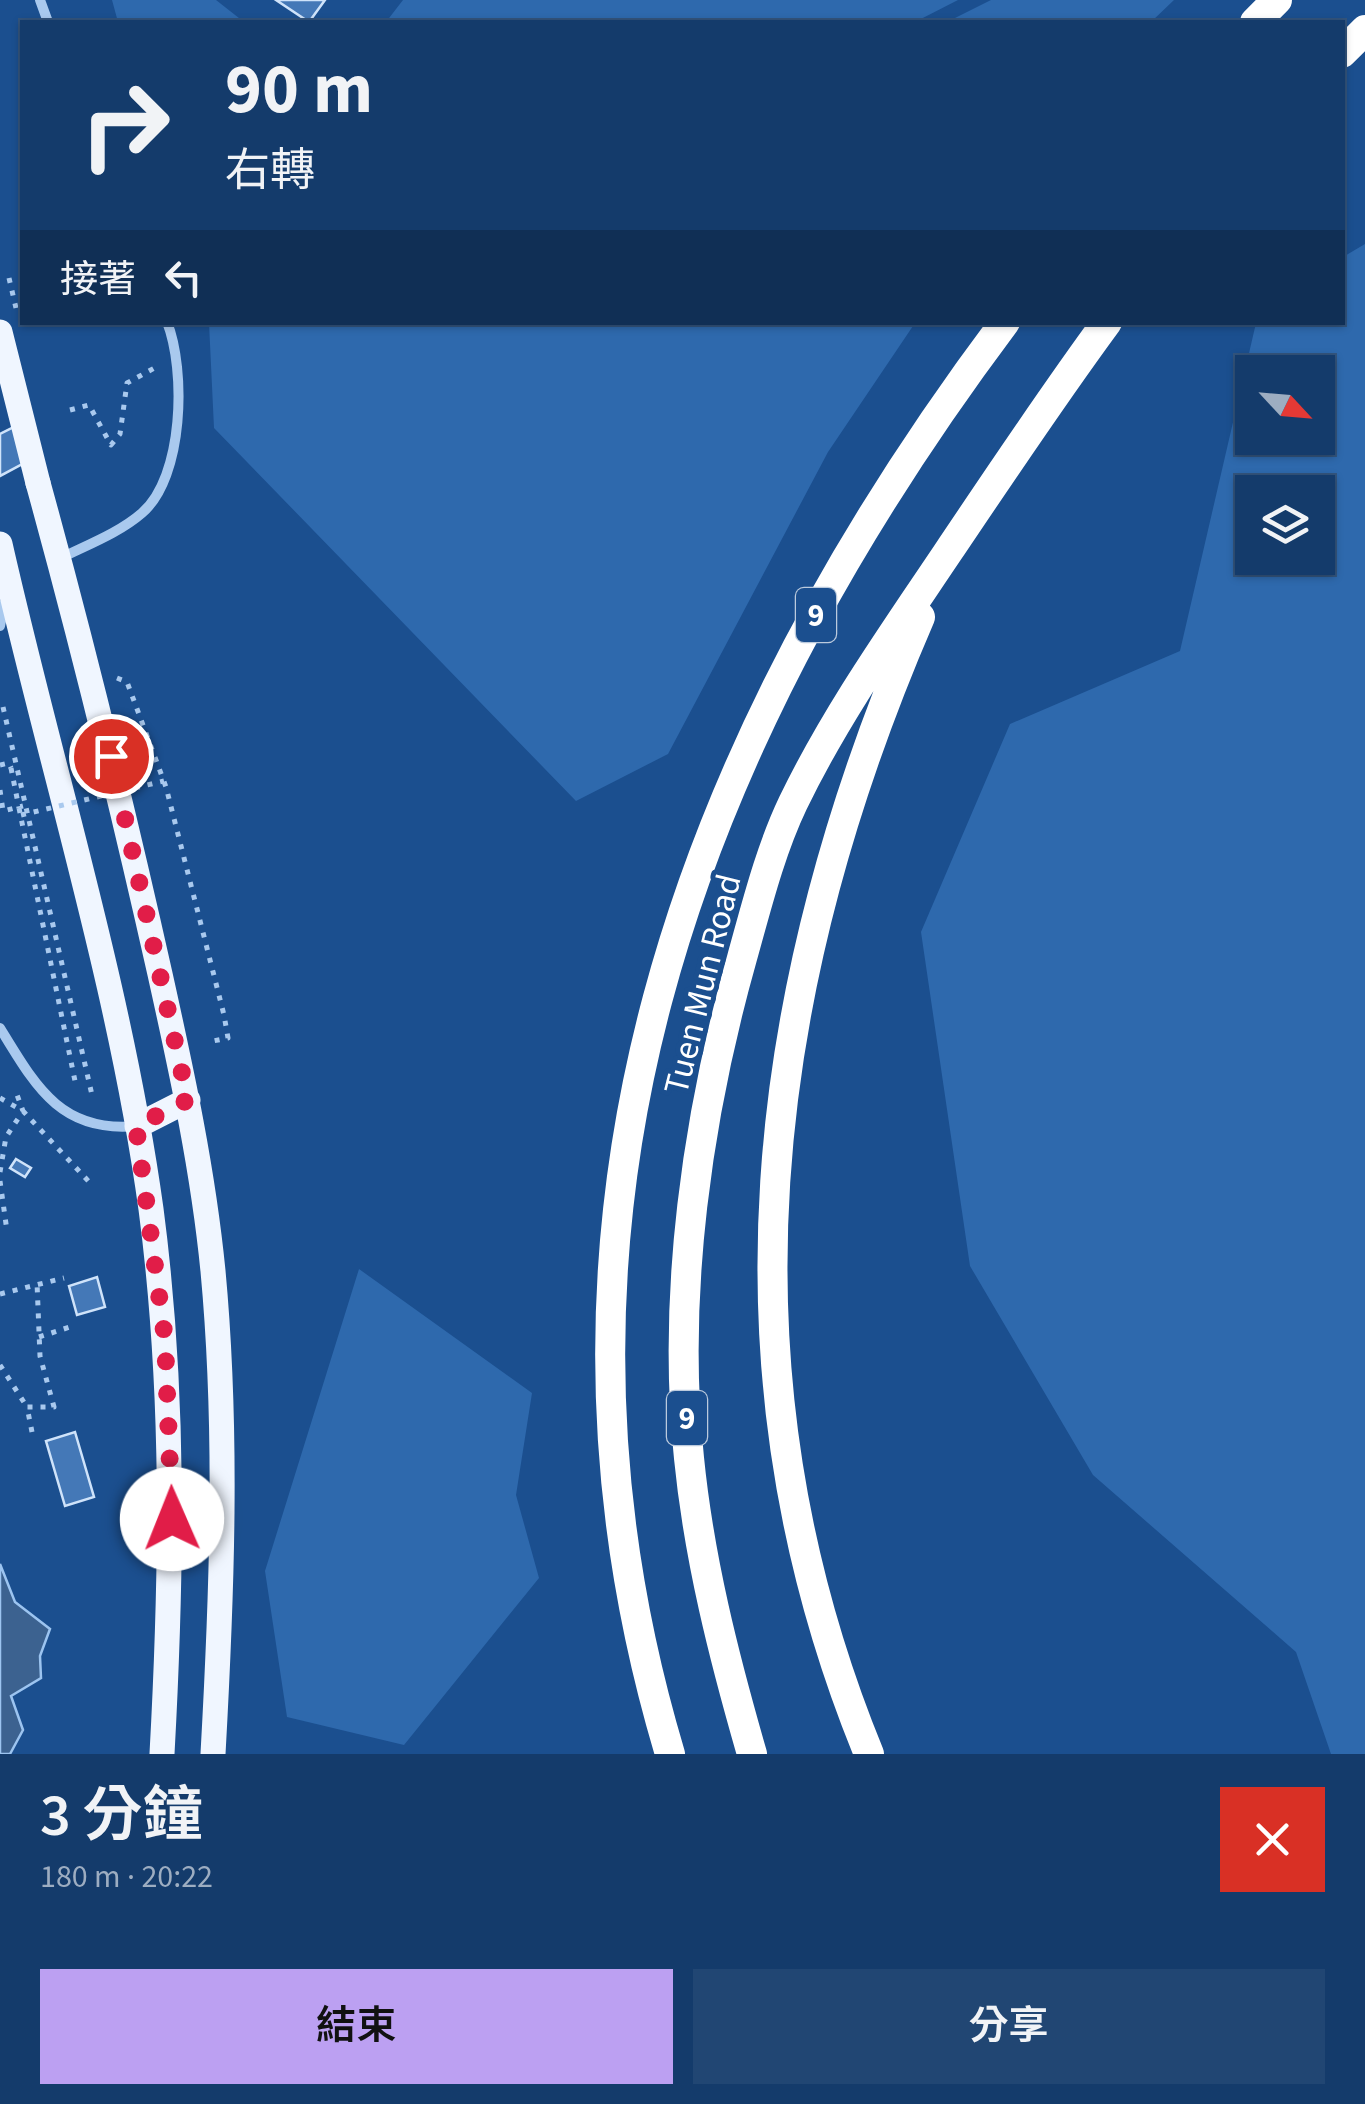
<!DOCTYPE html>
<html lang="zh-TW">
<head>
<meta charset="utf-8">
<style>
  :root { --surface:#143b6b; --page:#214673; --text:#f1f3f6; --muted:#9dadc1; --line:#33557e; --accent:#bca0f2 }
  body { margin:0; font-family:"Source Sans 3","Noto Sans TC",sans-serif; background:var(--page); color:var(--text); height:100vh; display:flex; flex-direction:column; font-size:38px; white-space:nowrap }
  * { box-sizing:border-box; margin:0 }
  p { font-size:32px; color:var(--muted) }
  .icon { flex:none; width:55px; height:55px; fill:none; stroke:currentColor; stroke-width:2; stroke-linecap:round; stroke-linejoin:round }
  .map { position:relative; height:1754px; overflow:hidden }
  .side { display:flex; flex-direction:column; background:var(--surface); flex:1 }
  .side>* { flex:none }
  .banner { position:absolute; left:20px; top:20px; width:1325px; height:305px; border-radius:0px; box-shadow:0 2px 8px #0004,0 0 0 2px var(--line); background:#143b6b; color:var(--text); overflow:hidden }
  .needle { width:65px; rotate:116deg }
  .controls { position:absolute; left:1235px; top:355px; display:grid; gap:20px }
  .controls a { display:grid; place-items:center; width:100px; height:100px; border-radius:0px; background:var(--surface); box-shadow:0 2px 8px #0004,0 0 0 2px var(--line); font-size:50px }
  .pin { position:absolute; display:grid; place-items:center; width:85px; height:85px; color:#fff; margin:-42px; border:5px solid #fff; border-radius:50%; box-shadow:0 2px 10px #0007 }
  .me { position:absolute; width:110px; margin:-55px; rotate:359deg; stroke-linejoin:round; filter:drop-shadow(0 0 8px #0008) }
  .turn { display:flex; align-items:center; gap:35px; height:210px; padding:0 40px; font-size:45px }
  .turn .icon { width:130px; height:130px; stroke-width:2.5 }
  .turn b { display:block; font-size:70px; line-height:85px }
  .then { display:flex; align-items:center; height:95px; padding:0 40px; background:#0003; gap:20px; font-size:38px }
  .round { display:grid; place-items:center; flex:none; width:105px; height:105px; border-radius:0px; background:var(--page) }
  .head { display:flex; align-items:center; justify-content:space-between; height:170px; padding:0 40px }
  h1 { font-size:60px; font-weight:600; line-height:75px }
  .cta { display:flex; gap:20px; margin-top:auto; padding:20px 40px }
  .cta a { flex:1; height:115px; border-radius:0px; background:var(--accent); color:#111; font-size:40px; font-weight:600; line-height:115px; text-align:center }
  .cta a+a { background:var(--page); color:var(--text) }
  .map>svg:first-child { display:block }
  .green { fill:#2e69ad; fill-rule:evenodd }
  .water { fill:#3c6290; stroke:#9cc4f0; stroke-width:2.5 }
  .building { fill:#4478b7; stroke:#cfe3fa; stroke-width:2.5 }
  .lines { fill:none; stroke-linecap:round; stroke-linejoin:round }
  .path { stroke:#a9c9ee; stroke-width:5; stroke-dasharray:5 8; stroke-linecap:butt }
  .minor { stroke:#a9c9ee; stroke-width:10 }
  .primary { stroke:#f0f6ff; stroke-width:25 }
  .motorway { stroke:#fff; stroke-width:30 }
  .path-bridge { stroke:#a9c9ee; stroke-width:5; stroke-dasharray:5 8; stroke-linecap:butt }
  .primary-bridge { stroke:#f0f6ff; stroke-width:25 }
  .route { stroke:#e11d48; stroke-width:18; stroke-dasharray:0 32.4 }
  .labels { text-anchor:middle; stroke-width:10; stroke-linejoin:round; paint-order:stroke }
  .shield { fill:#1b4f8f; stroke:#bbcadd; stroke-width:2.5 }
  .shield-label { font-size:32px; font-weight:bold; fill:#fff }
  .street-label { font-size:35px; fill:#fff; stroke:#1b4f8f }
</style>
</head>
<body>
<div class="map">
<svg width="1365" height="1754" viewBox="0 0 1365 1754">
  <rect width="100%" height="100%" fill="#1b4f8f"/>
  <!-- green -->
  <path class="green" d="M 112,0 L 216,0 L 244,22 L 118,22 Z
    M 403,0 L 958,0 L 915,22 L 386,22 Z
    M 991,0 L 1174,0 L 1151,22 L 947,22 Z
    M 1365,244 L 1365,1754 L 1331,1754 L 1296,1652 L 1093,1475 L 970,1266 L 921,932 L 1010,724 L 1180,651 L 1256,323 L 1342,322 L 1343,257 ZM 1252,372 L 1318,372 L 1318,438 L 1252,438 ZM 1252,492 L 1318,492 L 1318,558 L 1252,558 Z
    M 209,323 L 915,323 L 828,452 L 668,754 L 576,801 L 214,428 Z
    M 359,1269 L 532,1393 L 516,1495 L 539,1578 L 404,1745 L 287,1717 L 265,1571 Z"/>
  <!-- water -->
  <path class="water" d="M 0,1564 L 15,1602 L 50,1629 L 40,1656 L 41,1678 L 11,1696 L 23,1730 L 10,1754 L 0,1754 Z"/>
  <!-- building -->
  <path class="building" d="M 276,0 L 325,0 L 309,22 Z
    M 24,422 L 41,454 L 0,476 L 0,434 Z
    M 16,1159 L 31,1168 L 25,1177 L 10,1168 Z
    M 97,1277 L 105,1307 L 77,1315 L 69,1286 Z
    M 75,1432 L 94,1497 L 65,1506 L 46,1441 Z"/>
  <g class="lines">
    <!-- path -->
    <path class="path" d="M 70,410 L 89,405 L 111,445 L 120,434 L 127,383 L 158,366
      M 117,678 L 127,682 L 166,787 L 224,1015 L 228,1038 L 208,1042
      M 3,707 L 92,1095
      M 0,765 L 9,763 L 11,768
      M 0,790 L 3,811 L 23,806
      M 19,808 L 75,1081
      M 0,1098 L 23,1111 L 92,1185
      M 0,1172 L 6,1137 L 23,1111 L 16,1092
      M 0,1181 L 7,1231
      M 0,1294 L 64,1278
      M 39,1337 L 73,1326
      M 0,1365 L 27,1407
      M 32,1432 L 27,1407 L 54,1407 L 40,1356 L 37,1283"/>
    <!-- minor -->
    <path class="minor" d="M 40,0 L 48,22
      M 61,558 C 87,545 119,533 142,513 C 184,477 186,370 167,322
      M 0,626 L 6,597
      M 0,1028 C 35,1085 60,1133 136,1126"/>
    <!-- primary -->
    <path class="primary" d="M 38,483 C 83,646 123,809 160,974 C 182,1073 203,1170 213,1271 C 228,1432 222,1593 213,1754
      M 0,544 C 50,765 120,985 151,1209 C 175,1391 172,1571 162,1754
      M 137,1126 L 188,1100"/>
    <!-- motorway -->
    <path class="motorway" d="M 1255,22 L 1277,0
      M 1342,53 L 1365,30
      M 670,1754 C 511,1223 684,750 1005,322
      M 752,1754 C 724,1657 699,1559 689,1458 C 672,1294 697,1117 742,958 C 756,908 770,851 793,803 C 836,714 893,634 948,552 C 1000,475 1051,398 1107,322
      M 869,1754 C 712,1371 759,989 920,617"/>
    <!-- path-bridge -->
    <path class="path-bridge" d="M 9,278 L 16,308
      M 11,768 L 19,808
      M 21,815 L 164,781"/>
    <!-- primary-bridge -->
    <path class="primary-bridge" d="M 0,332 L 38,483"/>
  </g>
  <g class="lines">
    <!-- route -->
    <path class="route" d="M 111,756 L 188,1100 L 136,1126 L 165,1339 L 172,1519"/>
  </g>
  <g class="labels">
    <!-- shield labels -->
    <g class="shield">
      <rect x="796" y="588" width="40" height="54" rx="8"/>
      <rect x="667" y="1391" width="40" height="54" rx="8"/>
    </g>
    <g class="shield-label">
      <text x="816" y="626">9</text>
      <text x="687" y="1429">9</text>
    </g>
    <!-- street labels -->
    <g class="street-label">
      <text transform="translate(702 984) rotate(-76)" y="12">Tuen Mun Road</text>
    </g>
  </g>
</svg>
<div class="controls">
<a><svg class="needle" viewBox="-14 -14 28 28"><path d="M0-13l5 13h-10z" fill="#e53935"/><path d="M0 13l5-13h-10z" fill="#9dadc1"/></svg></a>
<a><svg class="icon" aria-label="layers" viewBox="0 0 24 24"><path d="M12 4l9 5-9 5-9-5zM3 14l9 5 9-5"/></svg></a>
</div>
<div class="pin" style="left:111px;top:756px;background:#d93025"><svg class="icon" aria-label="arrive" viewBox="0 0 24 24"><path d="M6 21V4h12l-3 4 3 4H6"/></svg></div>
<svg class="me" style="left:172px;top:1519px" viewBox="-20 -20 40 40"><circle r="19" fill="#fff"/><path d="M0-13L10 11 0 6-10 11z" fill="#e11d48"/></svg>
<div class="banner">
<div class="turn"><svg class="icon" aria-label="right" viewBox="0 0 24 24"><path d="M7 20v-9h11M14 6l5 5-5 5"/></svg><div><b>90 m</b>右轉</div></div>
<div class="then">接著<svg class="icon" aria-label="left" viewBox="0 0 24 24"><path d="M17 20v-9H6M10 6l-5 5 5 5"/></svg></div>
</div>
</div>
<section class="side">
<div class="head"><div><h1>3 分鐘</h1><p>180 m · 20:22</p></div><a class="round" style="background:#d93025;color:#fff"><svg class="icon" aria-label="close" viewBox="0 0 24 24"><path d="M6 6l12 12M18 6L6 18"/></svg></a></div>
<div class="cta"><a>結束</a><a>分享</a></div>
</section>
</body>
</html>
